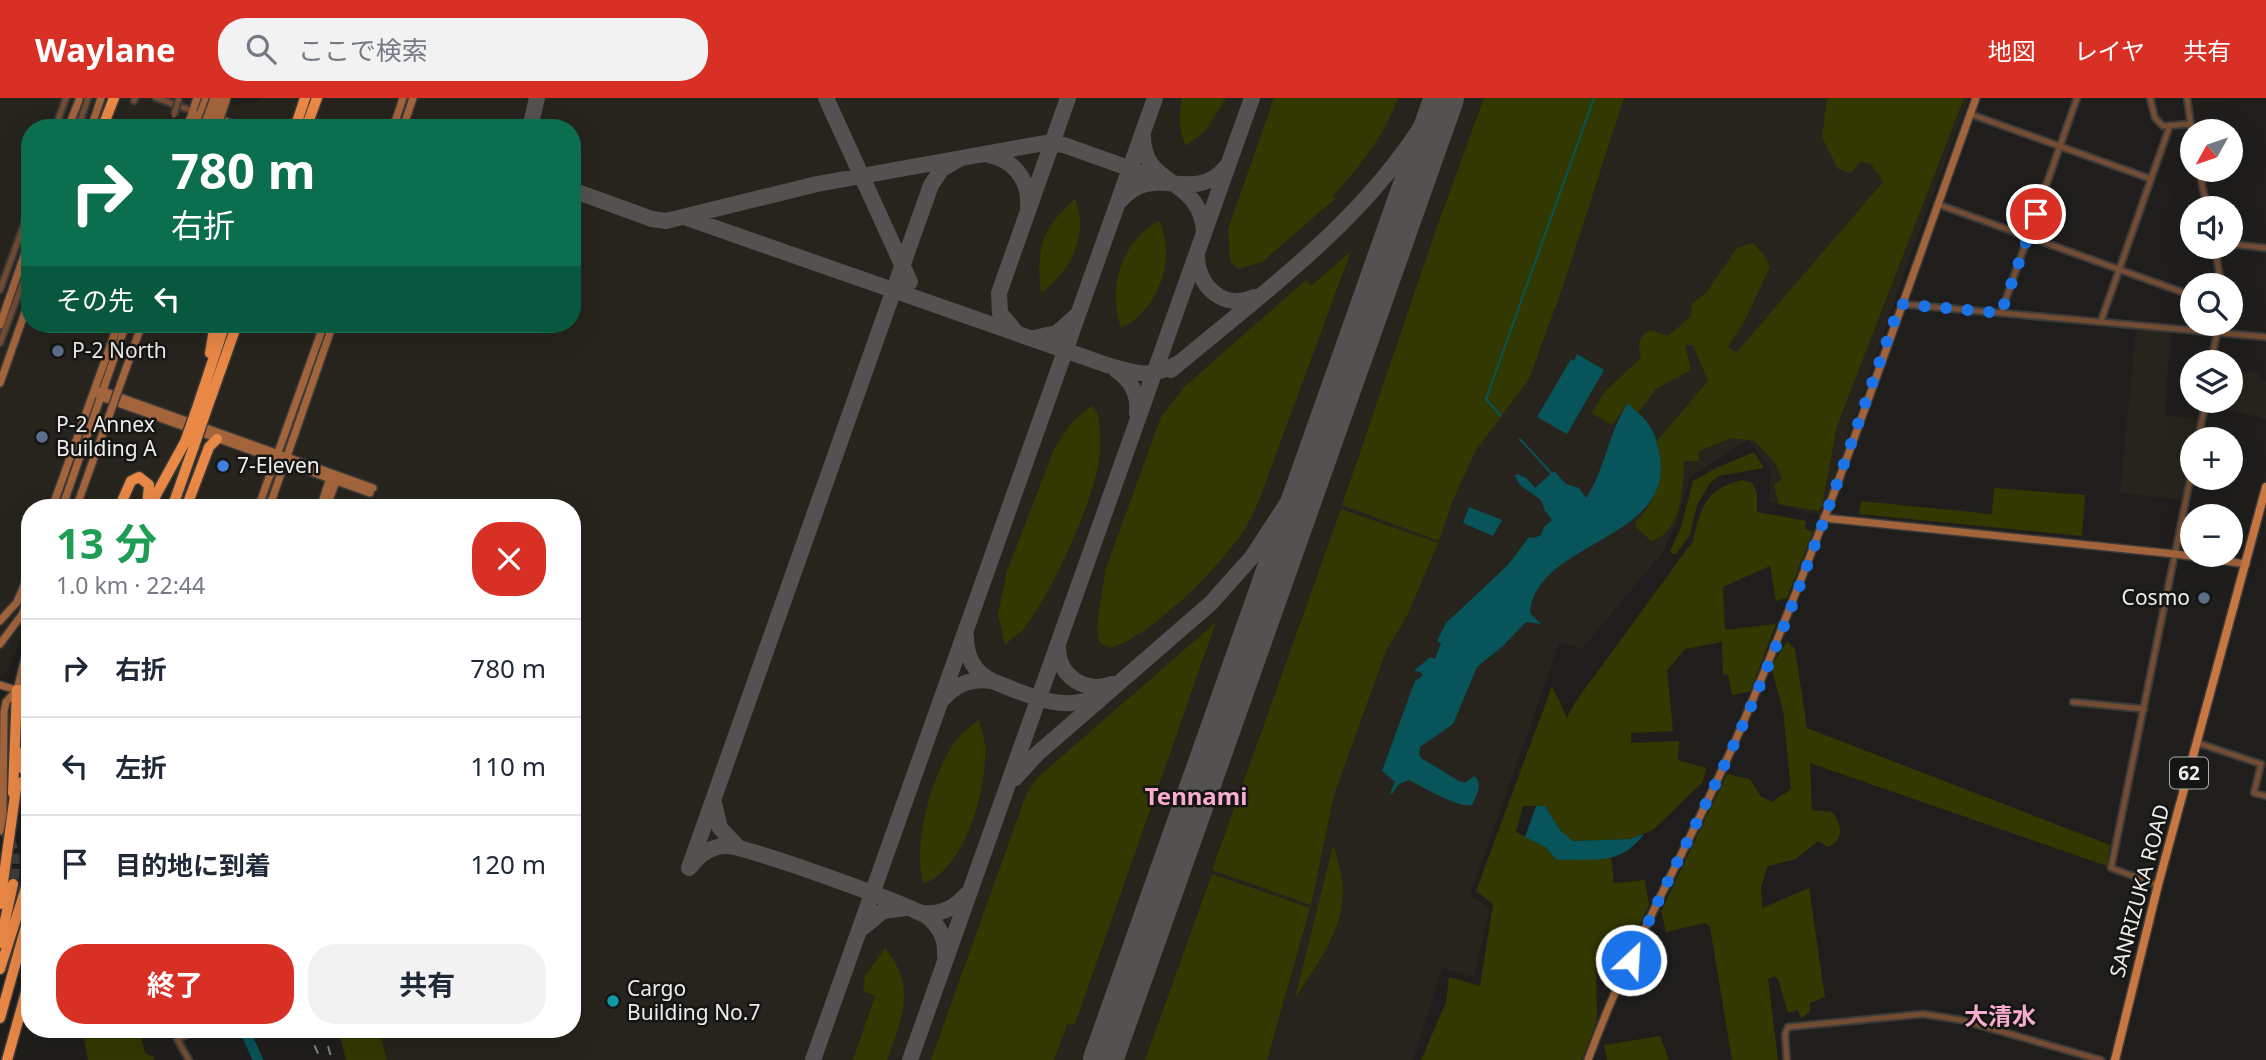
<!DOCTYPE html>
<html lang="ja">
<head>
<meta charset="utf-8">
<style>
  :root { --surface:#fff; --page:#f2f2f3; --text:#1f2937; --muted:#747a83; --line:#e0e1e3; --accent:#d93025 }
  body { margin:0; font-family:"Noto Sans","Noto Sans JP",sans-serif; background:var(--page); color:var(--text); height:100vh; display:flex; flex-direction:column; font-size:26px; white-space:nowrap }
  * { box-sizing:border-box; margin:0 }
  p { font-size:23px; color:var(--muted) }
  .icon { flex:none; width:38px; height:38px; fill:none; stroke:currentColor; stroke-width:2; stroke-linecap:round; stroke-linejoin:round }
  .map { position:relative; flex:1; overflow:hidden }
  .panel { position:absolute; left:21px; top:401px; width:560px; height:539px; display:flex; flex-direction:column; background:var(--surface); border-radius:28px; box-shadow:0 7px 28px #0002 }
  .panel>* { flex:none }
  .banner { position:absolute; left:21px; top:21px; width:560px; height:214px; border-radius:28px; box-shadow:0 7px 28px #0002; background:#0b6e4f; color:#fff; overflow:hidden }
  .needle { width:46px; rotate:230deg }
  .fabs { position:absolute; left:2180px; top:21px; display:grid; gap:14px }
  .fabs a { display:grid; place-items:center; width:63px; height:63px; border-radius:50%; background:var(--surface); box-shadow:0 7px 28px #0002; font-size:35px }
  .pin { position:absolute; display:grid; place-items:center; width:60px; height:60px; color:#fff; margin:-30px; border:4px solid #fff; border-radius:50%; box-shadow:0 2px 7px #0007 }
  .me { position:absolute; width:77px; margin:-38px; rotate:25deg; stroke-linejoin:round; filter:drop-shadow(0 0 5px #0008) }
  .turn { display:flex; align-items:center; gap:24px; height:147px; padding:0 35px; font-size:32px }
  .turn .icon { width:91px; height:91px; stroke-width:2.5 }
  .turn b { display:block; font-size:49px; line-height:60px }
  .then { display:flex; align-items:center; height:66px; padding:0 35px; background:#0003; gap:14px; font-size:26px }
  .round { display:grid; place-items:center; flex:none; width:74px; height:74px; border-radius:28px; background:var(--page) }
  .summary { display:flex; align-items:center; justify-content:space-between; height:119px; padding:0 35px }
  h1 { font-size:42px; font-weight:700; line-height:52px; color:#1e9e55 }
  .primary-button { display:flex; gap:14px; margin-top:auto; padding:14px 35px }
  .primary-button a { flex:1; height:80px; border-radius:28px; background:var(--accent); color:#fff; font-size:28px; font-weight:700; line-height:80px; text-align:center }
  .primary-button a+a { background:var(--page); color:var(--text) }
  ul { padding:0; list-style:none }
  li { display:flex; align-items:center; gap:21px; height:98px; padding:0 35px; border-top:2px solid var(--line) }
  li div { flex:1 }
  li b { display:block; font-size:26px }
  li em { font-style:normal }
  header { display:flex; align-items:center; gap:42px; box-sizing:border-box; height:98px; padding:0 35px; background:var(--accent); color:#fff }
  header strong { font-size:33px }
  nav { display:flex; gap:38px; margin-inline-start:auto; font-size:24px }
  .search { width:490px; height:63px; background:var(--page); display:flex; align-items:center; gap:18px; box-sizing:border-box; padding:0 24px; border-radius:28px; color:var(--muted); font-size:26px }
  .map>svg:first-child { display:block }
  .built { fill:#26241c; fill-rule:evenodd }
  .green { fill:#333800 }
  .water { fill:#07545a }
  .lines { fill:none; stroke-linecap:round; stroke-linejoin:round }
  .stream { stroke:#07545a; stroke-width:2 }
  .river { stroke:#07545a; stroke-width:10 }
  .taxiway { stroke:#545250; stroke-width:16 }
  .runway { stroke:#545250; stroke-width:40 }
  .highway-tunnel { stroke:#3e3d3b; stroke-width:10; stroke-dasharray:10 5; stroke-linecap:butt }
  .street-casing { stroke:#3c3b39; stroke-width:9 }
  .secondary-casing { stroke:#3c3b39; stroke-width:10 }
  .primary-casing { stroke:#3c3b39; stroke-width:11 }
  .highway-casing { stroke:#3c3b39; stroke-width:13 }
  .street { stroke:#734c33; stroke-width:5 }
  .secondary { stroke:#a3643c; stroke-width:7 }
  .primary { stroke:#c87742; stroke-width:8 }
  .highway { stroke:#ea8846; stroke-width:10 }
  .rail { stroke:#888785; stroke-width:2; stroke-dasharray:9 9; stroke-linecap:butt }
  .street-bridge-casing { stroke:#3c3b39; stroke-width:9; stroke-linecap:butt }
  .secondary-bridge-casing { stroke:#3c3b39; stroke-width:10; stroke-linecap:butt }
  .highway-bridge-casing { stroke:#3c3b39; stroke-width:13; stroke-linecap:butt }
  .street-bridge { stroke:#734c33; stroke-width:5 }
  .secondary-bridge { stroke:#a3643c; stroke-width:7 }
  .highway-bridge { stroke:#ea8846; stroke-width:10 }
  .route { stroke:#1a73e8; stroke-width:12; stroke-dasharray:0 21.6 }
  .service-dot { fill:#5c6f8a; stroke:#151513; stroke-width:2.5 }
  .shop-dot { fill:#3f7fe0; stroke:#151513; stroke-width:2.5 }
  .culture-dot { fill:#0f9aa8; stroke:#151513; stroke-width:2.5 }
  .labels { text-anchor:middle; stroke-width:5; stroke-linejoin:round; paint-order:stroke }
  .shield { fill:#151513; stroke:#adacab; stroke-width:2 }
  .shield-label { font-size:19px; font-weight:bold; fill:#eeedec }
  .poi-label { font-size:21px; fill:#eeedec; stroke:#151513; text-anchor:start }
  .street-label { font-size:21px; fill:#eeedec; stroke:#151513 }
  .quarter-label { font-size:24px; font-weight:bold; fill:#f8acd0; stroke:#151513 }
</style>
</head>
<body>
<header>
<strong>Waylane</strong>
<div class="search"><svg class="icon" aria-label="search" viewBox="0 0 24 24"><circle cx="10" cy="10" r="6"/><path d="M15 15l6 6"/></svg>ここで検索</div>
<nav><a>地図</a><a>レイヤ</a><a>共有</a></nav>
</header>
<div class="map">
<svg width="2266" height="962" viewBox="0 0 2266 962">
  <rect width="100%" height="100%" fill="#1f1e1c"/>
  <!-- built -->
  <path class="built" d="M 0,0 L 215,0 L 238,8 L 240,3 L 248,5 L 259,3 L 260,0 L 1969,0 L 1909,162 L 1821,418 L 1770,404 L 1770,370 L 1748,342 L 1690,379 L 1677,423 L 1662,455 L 1582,551 L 1560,544 L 1470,797 L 1490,810 L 1474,879 L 1443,870 L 1413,962 L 387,962 L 379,931 L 572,931 L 572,410 L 30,410 L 30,517 L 7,575 L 0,579 ZM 30,30 L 572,30 L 572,226 L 30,226 Z
    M 2136,231 L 2171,234 L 2165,317 L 2198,321 L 2181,402 L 2120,395 Z
    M 2232,271 L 2261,276 L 2259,281 L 2266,283 L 2266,321 L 2224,310 L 2226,303 L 2231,303 Z"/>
  <!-- green -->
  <path class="green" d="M 1182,0 L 1226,0 L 1205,33 L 1186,48 C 1178,32 1179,18 1182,0 Z
    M 1274,0 L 1398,0 C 1384,38 1360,68 1333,98 L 1336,100 L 1262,164 L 1238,171 L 1230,163 L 1228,131 Z
    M 1484,0 L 1624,0 L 1563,188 L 1529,281 L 1475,354 L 1453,402 L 1439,443 L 1342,407 L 1438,126 Z
    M 1827,0 L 1964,0 L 1837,328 L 1822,408 L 1819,413 L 1779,406 L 1774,387 L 1782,381 L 1776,366 L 1755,343 L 1731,340 L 1699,353 L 1699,363 L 1684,363 C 1683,390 1682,435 1651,443 L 1636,429 L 1636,423 C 1660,401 1662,373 1657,343 L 1708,283 L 1693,247 L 1685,247 L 1691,272 L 1656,291 L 1638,315 L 1628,305 L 1612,327 L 1591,315 L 1606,292 L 1641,260 C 1638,245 1637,241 1650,232 L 1668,238 L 1691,218 L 1692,205 L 1706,195 L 1737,150 L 1753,145 L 1764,157 L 1770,169 L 1744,224 L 1728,249 L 1736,255 L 1883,84 L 1872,67 L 1861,63 L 1851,75 L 1838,71 L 1822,39 Z
    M 1075,101 C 1090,137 1070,174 1041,195 C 1036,151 1041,131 1075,101 Z
    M 1159,123 C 1177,160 1159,212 1121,230 C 1107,190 1121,143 1159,123 Z
    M 1351,153 L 1261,397 C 1256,409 1251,421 1244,432 C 1221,468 1151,539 1110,550 L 1099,544 L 1097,526 L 1106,470 L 1161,319 L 1184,289 L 1306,182 L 1311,188 Z
    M 1091,308 L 1097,313 C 1100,327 1101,342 1100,356 C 1095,401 1053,493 1025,529 C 1020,536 1011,541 1005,547 L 998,517 L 1007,473 L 1054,351 L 1070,326 Z
    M 1754,354 L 1764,370 L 1719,378 L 1710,385 L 1697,407 L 1690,437 L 1676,456 L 1672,456 L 1670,453 L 1681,429 L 1693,383 L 1716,370 Z
    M 1743,382 L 1752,385 L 1757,395 L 1757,414 L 1806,423 L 1805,431 L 1813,434 L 1787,500 L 1776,503 L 1770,468 L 1723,489 L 1725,532 L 1776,526 L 1750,594 L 1732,597 L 1728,576 L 1723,577 L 1722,544 L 1685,551 L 1667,572 L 1673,633 L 1631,635 L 1631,645 L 1679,643 L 1678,662 L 1706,670 L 1703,684 L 1653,732 L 1630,741 L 1573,743 L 1560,732 L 1545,708 L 1523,708 L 1516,734 L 1545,749 L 1557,762 L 1611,759 L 1614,785 L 1645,782 L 1649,807 L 1628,852 L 1596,860 L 1597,923 L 1582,962 L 1421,962 L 1446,904 L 1449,879 L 1480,888 L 1493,806 L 1476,793 L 1552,588 L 1567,620 L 1576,603 L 1693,443 C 1701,408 1706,390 1743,382 Z
    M 1994,390 L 2085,397 L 2082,438 L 1859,416 L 1861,403 L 1992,416 Z
    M 1341,411 L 1438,445 L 1408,516 L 1386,553 L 1334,697 L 1311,807 L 1212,772 Z
    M 1216,524 L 1075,926 L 1067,927 L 1054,962 L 931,962 L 1026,697 L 1036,681 Z
    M 1787,543 L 1795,551 L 1807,630 L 2110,747 L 2107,768 L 1810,665 L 1812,712 L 1832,714 C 1842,727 1845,741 1828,749 L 1818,743 L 1796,761 L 1768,768 L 1761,789 L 1762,810 L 1809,790 L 1825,899 L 1810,905 L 1810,914 L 1801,920 L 1798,912 L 1788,915 L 1778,881 L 1775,878 L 1768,881 L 1778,962 L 1732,962 L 1710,829 L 1705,825 L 1666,834 L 1661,813 L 1727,676 L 1750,681 L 1760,698 L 1772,704 L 1791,691 L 1783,612 L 1771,569 Z
    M 979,622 C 981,630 984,640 985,648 C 987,690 967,768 924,786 C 911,749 932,675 955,644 C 961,635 971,628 979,622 Z
    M 1333,747 C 1337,760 1342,776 1343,790 C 1344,831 1317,867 1295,900 Z
    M 1212,776 L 1310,810 L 1267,962 L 1145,962 Z
    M 885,850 C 917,889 902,920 887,962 L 853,962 L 875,898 L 863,893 L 865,878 Z
    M 82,931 L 103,931 L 105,935 L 140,933 L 145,955 L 154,959 L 154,962 L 88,962 Z
    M 338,931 L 379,931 L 387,962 L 346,962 Z
    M 1660,938 L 1669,962 L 1607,962 L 1604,947 Z"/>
  <!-- water -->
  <path class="water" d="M 1577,256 L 1604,272 L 1567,336 L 1537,319 L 1571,261 L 1574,263 Z
    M 1628,305 C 1634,312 1642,317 1647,324 C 1655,334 1658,347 1660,359 C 1673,443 1536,443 1530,515 L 1541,526 L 1526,524 L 1503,548 L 1477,569 L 1453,626 L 1420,649 L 1419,656 L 1421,660 L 1459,683 L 1465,685 L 1474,678 C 1484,685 1476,698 1472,707 C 1457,710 1423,689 1409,682 L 1399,686 L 1392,696 L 1390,695 L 1395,684 L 1382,673 L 1415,583 L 1422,578 L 1421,574 L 1414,573 L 1430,559 L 1435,561 L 1441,545 L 1437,543 L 1446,525 L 1508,467 L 1529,439 L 1534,440 L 1541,437 L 1544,429 L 1552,422 L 1545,413 L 1541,402 L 1520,387 L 1515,378 L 1517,376 L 1526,380 L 1535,390 L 1554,373 L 1566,386 L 1579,390 L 1586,400 C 1605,372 1608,335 1628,305 Z
    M 1469,409 L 1502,422 L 1493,438 L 1463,425 Z
    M 1536,708 L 1545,708 L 1560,732 L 1573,743 L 1630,741 L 1644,736 C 1619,769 1595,760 1557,762 L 1545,749 L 1525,739 Z"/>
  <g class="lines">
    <!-- stream -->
    <path class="stream" d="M 1501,318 L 1486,301 L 1594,0
      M 1520,341 L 1551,375"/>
    <!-- river -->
    <path class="river" d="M 244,931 L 258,962"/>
    <!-- taxiway -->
    <path class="taxiway" d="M 826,0 L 910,184
      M 530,30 L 537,0
      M 1143,37 C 1142,90 1200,78 1204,133
      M 985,56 C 1012,60 1030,81 1028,108
      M 572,92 L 652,121 L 666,123 L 817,86 L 1045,45 L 1064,47 L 1173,86
      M 1121,102 C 1154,63 1194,108 1226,69
      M 687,120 L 1107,267 C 1139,276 1149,281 1179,265
      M 1197,158 C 1197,188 1224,213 1254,199
      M 1015,233 L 1000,215 L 999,195 L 1068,0
      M 1033,240 L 1057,235 L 1076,218
      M 1116,272 C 1131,282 1139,297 1137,315
      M 1171,272 C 1267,191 1378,113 1438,0
      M 966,539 C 966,559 974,574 992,583 C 1026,596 1063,616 1098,598
      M 1058,549 C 1058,578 1085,596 1112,586
      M 944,600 C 957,585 973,580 992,583
      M 1015,680 L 1037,656 L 1211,505 L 1252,459 L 1316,361
      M 714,705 L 720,730 L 739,750
      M 691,768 C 700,756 712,748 727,748 C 746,748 913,808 928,819 C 940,829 946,842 945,857
      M 689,770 L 931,87 L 942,71 L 959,61
      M 918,814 C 937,818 953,812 966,797
      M 861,831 L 883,813 L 905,810
      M 813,962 L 1155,0
      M 910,962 L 1252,0"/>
    <!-- runway -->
    <path class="runway" d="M 1103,962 L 1444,0"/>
    <!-- highway-tunnel -->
    <path class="highway-tunnel" d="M 0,730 C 17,746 16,764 13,786"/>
    <defs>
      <path id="street" d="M 156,0 L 196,14
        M 2150,0 L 2155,20 L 2163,28 L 2189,26
        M 2187,0 L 2193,42
        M 134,3 L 135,0
        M 1970,16 L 2151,81
        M 55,30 L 66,0
        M 78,30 L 88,0
        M 2199,72 L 2207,110
        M 1937,106 L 2193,198
        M 2231,146 L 2266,150
        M 2215,149 L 2221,187
        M 0,192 L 30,110
        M 1901,206 L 2266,239
        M 2001,215 L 2077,0
        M 2101,223 L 2169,30
        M 0,245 L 30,166
        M 2211,264 L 2219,226
        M 2198,341 L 2206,303
        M 2073,604 L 2144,611
        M 2198,645 L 2261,666 L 2254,695 L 2266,698
        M 2158,787 L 2111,770 L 2193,367
        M 189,962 L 177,941 L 200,931
        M 1787,962 L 1785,936 L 1788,929 L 1923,916 L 1961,922 L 2101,962"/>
      <path id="secondary" d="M 193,14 L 198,21 L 209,25
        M 201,14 L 244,30
        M 91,30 L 101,0
        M 187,30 L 197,0
        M 195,30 L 206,0
        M 393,30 L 403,0
        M 403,30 L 413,0
        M 0,227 L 30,140
        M 0,285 L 30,200
        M 94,293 L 103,293 L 373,390
        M 94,293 L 101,299 L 370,395
        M 52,410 L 118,226
        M 62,410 L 126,226
        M 258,410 L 324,226
        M 269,410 L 333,226
        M 320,410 L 331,377
        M 326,410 L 337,381
        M 1824,420 L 2175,456 L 2246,466
        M 0,523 L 17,504 L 30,473
        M 0,546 L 21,518 L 30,500
        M 0,587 L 17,592
        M 0,733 L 3,716 L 4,614 L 6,604 L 17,592 L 30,540
        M 1588,962 C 1630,846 1695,739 1743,625 C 1829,421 1901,209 1976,0"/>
      <path id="primary" d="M 2115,962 L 2158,787 L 2266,389"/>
      <path id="highway" d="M 103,28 L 114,0
        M 295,30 L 305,0
        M 306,30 L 317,0
        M 210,255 L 215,226
        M 196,313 L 225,226
        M 205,316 L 237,226
        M 151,406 L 185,344
        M 119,410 L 131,383 L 139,379 L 149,387 L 147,410
        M 172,410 L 194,348
        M 186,410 L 209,349 L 217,341
        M 17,592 L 30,593
        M 16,652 L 19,666 L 30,679
        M 13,695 L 17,592
        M 0,806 L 16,690 L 22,684 L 30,683
        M 0,845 L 13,786
        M 0,871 L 30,777
        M 0,920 L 30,814
        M 7,962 L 30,880"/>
    </defs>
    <!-- street casing -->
    <use href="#street" class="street-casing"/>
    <!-- secondary casing -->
    <use href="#secondary" class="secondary-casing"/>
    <!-- primary casing -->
    <use href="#primary" class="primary-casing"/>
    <!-- highway casing -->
    <use href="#highway" class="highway-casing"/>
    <!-- street -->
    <use href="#street" class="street"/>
    <!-- secondary -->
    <use href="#secondary" class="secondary"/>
    <!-- primary -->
    <use href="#primary" class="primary"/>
    <!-- highway -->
    <use href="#highway" class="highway"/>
    <!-- rail -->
    <path class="rail" d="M 307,931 L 321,962
      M 323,931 L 332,962"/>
    <defs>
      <path id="street-bridge" d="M 174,17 L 179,0"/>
      <path id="secondary-bridge" d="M 68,30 L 79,2
        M 203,30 L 214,0
        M 210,30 L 220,0
        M 217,30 L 227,0
        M 76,410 L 142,226"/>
      <path id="highway-bridge" d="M 185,344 L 196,313
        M 194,348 L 205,316"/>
    </defs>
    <!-- street-bridge casing -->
    <use href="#street-bridge" class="street-bridge-casing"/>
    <!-- secondary-bridge casing -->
    <use href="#secondary-bridge" class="secondary-bridge-casing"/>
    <!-- highway-bridge casing -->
    <use href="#highway-bridge" class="highway-bridge-casing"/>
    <!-- street-bridge -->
    <use href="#street-bridge" class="street-bridge"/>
    <!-- secondary-bridge -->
    <use href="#secondary-bridge" class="secondary-bridge"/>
    <!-- highway-bridge -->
    <use href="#highway-bridge" class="highway-bridge"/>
  </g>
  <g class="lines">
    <!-- route -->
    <path class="route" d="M 1631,862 C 1664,788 1702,716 1736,642 C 1800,501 1848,352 1900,206 L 2001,215 L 2036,116"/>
  </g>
  <!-- markers -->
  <g class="service-dot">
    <circle cx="58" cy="253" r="7"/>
    <circle cx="42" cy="339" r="7"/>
    <circle cx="2204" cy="500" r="7"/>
  </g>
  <circle class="shop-dot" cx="223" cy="368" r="7"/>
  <circle class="culture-dot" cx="613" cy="903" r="7"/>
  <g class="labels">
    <!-- shield labels -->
    <rect class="shield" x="2170" y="659.5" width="38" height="31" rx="5"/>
    <g class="shield-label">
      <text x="2189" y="682">62</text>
    </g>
    <!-- poi labels -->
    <g class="poi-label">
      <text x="72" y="260">P-2 North</text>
      <text x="56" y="334">P-2 Annex<tspan x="56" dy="24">Building A</tspan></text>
      <text x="237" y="375">7-Eleven</text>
      <text x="2190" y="507" text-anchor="end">Cosmo</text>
      <text x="627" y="898">Cargo<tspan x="627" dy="24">Building No.7</tspan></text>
    </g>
    <!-- street labels -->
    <g class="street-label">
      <text transform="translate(2140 793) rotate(-75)" y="7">SANRIZUKA ROAD</text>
    </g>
    <!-- quarter labels -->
    <g class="quarter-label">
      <text x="1196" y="707">Tennami</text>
      <text x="2000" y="927">大清水</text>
    </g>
  </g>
</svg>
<div class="fabs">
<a><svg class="needle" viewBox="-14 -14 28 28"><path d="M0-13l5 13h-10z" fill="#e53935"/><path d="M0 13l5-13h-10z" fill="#747a83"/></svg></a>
<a><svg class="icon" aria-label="sound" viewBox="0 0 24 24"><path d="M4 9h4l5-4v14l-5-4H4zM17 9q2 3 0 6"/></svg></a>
<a><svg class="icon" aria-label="search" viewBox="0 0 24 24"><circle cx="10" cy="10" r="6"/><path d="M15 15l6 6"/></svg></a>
<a><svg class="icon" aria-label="layers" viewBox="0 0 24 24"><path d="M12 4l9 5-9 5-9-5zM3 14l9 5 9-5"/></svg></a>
<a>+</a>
<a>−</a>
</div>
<div class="pin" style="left:2036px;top:116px;background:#d93025"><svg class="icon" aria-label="arrive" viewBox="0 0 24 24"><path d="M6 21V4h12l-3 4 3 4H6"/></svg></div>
<svg class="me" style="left:1631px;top:862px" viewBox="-20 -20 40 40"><circle r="17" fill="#1a73e8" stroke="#fff" stroke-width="3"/><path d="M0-11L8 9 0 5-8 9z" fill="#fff"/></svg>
<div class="banner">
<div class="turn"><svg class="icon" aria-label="right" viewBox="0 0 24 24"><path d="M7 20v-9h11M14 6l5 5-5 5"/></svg><div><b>780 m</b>右折</div></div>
<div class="then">その先<svg class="icon" aria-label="left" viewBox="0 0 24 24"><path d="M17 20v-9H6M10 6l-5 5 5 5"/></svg></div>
</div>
<section class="panel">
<div class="summary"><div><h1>13 分</h1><p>1.0 km · 22:44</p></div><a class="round" style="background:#d93025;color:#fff"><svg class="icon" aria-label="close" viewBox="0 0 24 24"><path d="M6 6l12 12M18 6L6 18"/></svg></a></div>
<ul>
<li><svg class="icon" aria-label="right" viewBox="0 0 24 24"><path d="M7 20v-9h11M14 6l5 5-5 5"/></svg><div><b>右折</b></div><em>780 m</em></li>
<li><svg class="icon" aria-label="left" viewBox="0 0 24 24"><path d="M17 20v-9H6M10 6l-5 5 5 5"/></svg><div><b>左折</b></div><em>110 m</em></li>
<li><svg class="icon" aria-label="arrive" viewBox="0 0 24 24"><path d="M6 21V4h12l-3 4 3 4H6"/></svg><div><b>目的地に到着</b></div><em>120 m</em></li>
</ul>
<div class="primary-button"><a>終了</a><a>共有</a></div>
</section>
</div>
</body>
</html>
